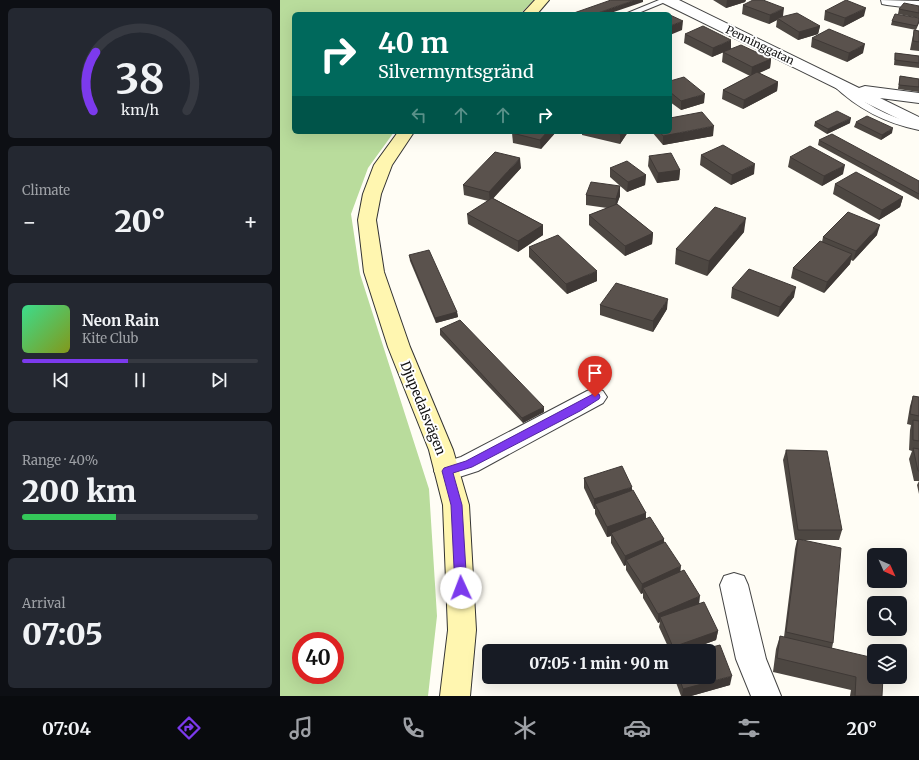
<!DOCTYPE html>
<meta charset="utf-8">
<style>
body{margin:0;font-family:Merriweather,serif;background:#242831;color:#f1f3f6;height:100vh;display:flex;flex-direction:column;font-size:15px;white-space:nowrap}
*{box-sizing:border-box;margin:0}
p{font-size:13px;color:#9ea1a6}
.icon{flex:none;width:22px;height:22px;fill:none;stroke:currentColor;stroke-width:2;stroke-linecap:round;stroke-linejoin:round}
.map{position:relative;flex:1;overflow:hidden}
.drawer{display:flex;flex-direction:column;gap:8px;padding:8px;background:#0d0f14;width:280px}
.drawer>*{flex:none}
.top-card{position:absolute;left:12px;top:12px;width:380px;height:122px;border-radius:6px;box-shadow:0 4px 16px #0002;background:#00695c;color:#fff;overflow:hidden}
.needle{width:26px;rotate:135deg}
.tools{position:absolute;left:587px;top:548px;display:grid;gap:8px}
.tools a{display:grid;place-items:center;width:40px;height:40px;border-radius:6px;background:#171b24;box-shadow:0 4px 16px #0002;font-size:20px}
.speed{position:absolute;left:12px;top:632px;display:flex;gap:8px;font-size:20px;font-weight:700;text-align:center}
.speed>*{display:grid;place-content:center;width:52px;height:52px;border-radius:50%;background:#171b24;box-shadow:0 4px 16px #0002;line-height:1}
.speed .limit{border:6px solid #d22;background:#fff;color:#111}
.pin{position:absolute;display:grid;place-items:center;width:34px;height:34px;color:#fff;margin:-41px -17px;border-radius:50% 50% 50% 0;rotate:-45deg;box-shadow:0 0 4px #0007}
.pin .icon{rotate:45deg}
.me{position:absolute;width:44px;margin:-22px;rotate:358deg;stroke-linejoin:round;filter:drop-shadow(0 0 3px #0008)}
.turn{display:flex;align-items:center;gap:14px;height:84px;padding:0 20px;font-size:18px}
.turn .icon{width:52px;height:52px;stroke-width:2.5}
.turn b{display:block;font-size:28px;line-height:34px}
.lanes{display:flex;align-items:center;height:38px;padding:0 20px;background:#0003;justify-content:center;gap:20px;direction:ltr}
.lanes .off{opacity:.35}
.big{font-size:30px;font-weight:800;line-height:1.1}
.drawer .widget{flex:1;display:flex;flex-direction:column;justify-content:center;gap:6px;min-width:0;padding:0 14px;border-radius:6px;background:#242831}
.drawer .dial{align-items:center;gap:0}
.dial svg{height:104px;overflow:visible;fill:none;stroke:#363941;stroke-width:7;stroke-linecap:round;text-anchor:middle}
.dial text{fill:#f1f3f6;stroke:none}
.song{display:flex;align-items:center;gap:12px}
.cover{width:48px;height:48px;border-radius:6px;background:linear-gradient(135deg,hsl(150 70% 55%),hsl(70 70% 35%))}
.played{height:4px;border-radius:2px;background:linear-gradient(90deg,#7c3aed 45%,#363941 45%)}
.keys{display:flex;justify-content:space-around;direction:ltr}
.heat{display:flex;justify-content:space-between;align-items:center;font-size:22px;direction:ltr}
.charge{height:6px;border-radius:3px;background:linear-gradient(90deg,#34c759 40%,#363941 0)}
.trip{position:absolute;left:202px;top:644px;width:234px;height:40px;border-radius:6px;background:#171b24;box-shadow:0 4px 16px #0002;font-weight:800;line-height:40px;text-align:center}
.tabs{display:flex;height:64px;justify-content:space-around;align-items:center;background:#090b0e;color:#9ea1a6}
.tabs .icon{width:28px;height:28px}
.tabs .active{color:#7c3aed}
.tabs b{font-size:18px;color:#f1f3f6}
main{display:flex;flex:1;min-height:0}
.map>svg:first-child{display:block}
.forest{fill:#b9dc9c;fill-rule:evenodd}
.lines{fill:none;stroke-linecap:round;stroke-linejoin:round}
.lane-casing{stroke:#444;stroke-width:2}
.street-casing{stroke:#444;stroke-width:2}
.secondary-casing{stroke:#333;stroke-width:2}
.lane{fill:#fff;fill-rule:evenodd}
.street{fill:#fff;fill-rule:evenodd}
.secondary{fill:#fff6b0;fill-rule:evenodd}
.wall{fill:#4d4742}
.shaded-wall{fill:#3f3936}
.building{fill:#5a524d;stroke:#3f3936}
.route{fill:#7c3aed;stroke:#51269a}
.labels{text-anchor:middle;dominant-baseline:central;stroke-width:4;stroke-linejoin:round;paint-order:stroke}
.far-street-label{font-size:11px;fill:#111;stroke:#fff}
.street-label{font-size:13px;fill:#111;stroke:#fff}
</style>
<main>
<section class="drawer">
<div class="widget dial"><svg viewBox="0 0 100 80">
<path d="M14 69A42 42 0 1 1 86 69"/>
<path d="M14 69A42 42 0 0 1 16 24" stroke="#7c3aed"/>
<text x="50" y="56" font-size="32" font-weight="700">38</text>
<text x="50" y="72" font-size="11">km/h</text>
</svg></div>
<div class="widget"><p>Climate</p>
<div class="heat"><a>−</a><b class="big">20°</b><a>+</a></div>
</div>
<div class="widget">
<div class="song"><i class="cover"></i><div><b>Neon Rain</b><p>Kite Club</p></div></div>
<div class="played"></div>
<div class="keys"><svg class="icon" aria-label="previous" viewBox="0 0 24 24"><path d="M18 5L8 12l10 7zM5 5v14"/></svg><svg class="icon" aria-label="pause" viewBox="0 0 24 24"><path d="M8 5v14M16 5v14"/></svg><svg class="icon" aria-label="next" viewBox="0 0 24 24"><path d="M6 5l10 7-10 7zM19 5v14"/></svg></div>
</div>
<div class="widget"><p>Range · 40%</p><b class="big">200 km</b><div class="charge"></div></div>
<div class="widget"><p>Arrival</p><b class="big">07:05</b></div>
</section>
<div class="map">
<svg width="639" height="696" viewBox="0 0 639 696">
<rect width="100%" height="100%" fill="#fffdf5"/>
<path class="forest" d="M0 0H254L240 14H14V132H114L88 168 71 214 80 274 149 489 157 616 148 696H0ZM21 641H55V675H21Z"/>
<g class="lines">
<defs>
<g id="lane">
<path d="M379 0H390L356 14H345Z"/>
<path d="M556 80 559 81C582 103 608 118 639 124V130C605 123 578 109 553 85L551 83Z"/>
</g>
<g id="street">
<path d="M381 0H399L579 88 585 86 639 93V103L600 98 639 117V128L633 126 383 3Z"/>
<path d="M601 0 639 1V9L607 5 602 4Z"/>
<path d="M315 388 323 391 327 397 323 403 198 471 167 481 158 478 154 471 158 464 181 457 307 391Z"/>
<path d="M454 573 464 576 468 585 486 659 501 696H471L456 659 440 585 444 576Z"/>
</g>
<g id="secondary">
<path d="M255 0H269L257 14H242Z"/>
<path d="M118 132H134L112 165 101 194 96 220 104 272 130 347 173 450 189 505 196 630 190 696H160L168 630 163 505 149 450 108 347 84 272 78 220 83 194 94 165Z"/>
</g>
</defs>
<use href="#lane" class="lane-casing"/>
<use href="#street" class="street-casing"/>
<use href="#secondary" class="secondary-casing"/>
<use href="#lane" class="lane"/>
<use href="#street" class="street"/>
<use href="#secondary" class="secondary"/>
</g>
<g class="wall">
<path d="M433 0H466L465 2 446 8Z"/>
<path d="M463 5 503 16 501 17 540 26 538 34 518 40 496 27 497 20 489 24 462 14Z"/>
<path d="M639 6V18L618 14 619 9Z"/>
<path d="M545 11 584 16 563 27 544 20Z"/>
<path d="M639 18V23L636 30 611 25 612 21Z"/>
<path d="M634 30 639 31V51L630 50Z"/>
<path d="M405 34 451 49 432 57 404 43Z"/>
<path d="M532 38 583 53 567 62 531 47Z"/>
<path d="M443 52 491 59 490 68 479 73 498 82 497 91 463 109 442 99 443 90 470 76 442 62Z"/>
<path d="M615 53 639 56V68L614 65Z"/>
<path d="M620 76 639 79V92L618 89Z"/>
<path d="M390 81 424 103 401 110 390 102Z"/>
<path d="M535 122 570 123 547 134 534 126Z"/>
<path d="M576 122 612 133 601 140 574 127Z"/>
<path d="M276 132 261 149 233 143 232 133Z"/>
<path d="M302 132H348L340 144 302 135Z"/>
<path d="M372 132H390L433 136 383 145Z"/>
<path d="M539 140 639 181V200L538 145Z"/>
<path d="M421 155 474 174 451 185 420 165Z"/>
<path d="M369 156 400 170 399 180 377 183 368 166Z"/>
<path d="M510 157 563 174 542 186 508 167Z"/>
<path d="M241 168 213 198 263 225V235L238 252 188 224 187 214 208 201 184 195 183 185Z"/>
<path d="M330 168 366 175 365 185 347 192 330 177Z"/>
<path d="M555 184 623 197 620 207 599 220 553 194Z"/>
<path d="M340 186V196L337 204 373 233 372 244 345 256 309 225V215L327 208 306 205V195Z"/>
<path d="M464 232 427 276 395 264 396 249Z"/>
<path d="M597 235 573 261 571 260 570 264 544 293 511 278 513 268 542 242 543 237Z"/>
<path d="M249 247 317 281 287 294 249 257Z"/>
<path d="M129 255 177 312 178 317 156 323 130 261Z"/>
<path d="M452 288 514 297 498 317 451 298Z"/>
<path d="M320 305 387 309 373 332 320 315Z"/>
<path d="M160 329 264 412 243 423 160 335Z"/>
<path d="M633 396 639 397V494L637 485 639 481H634L629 459 632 451 629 450 630 430 631 425 627 424 630 406Z"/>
<path d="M506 450 562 530 559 540H519L553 643 552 648 602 696H570L571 690 493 672 496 649 500 636 504 637 515 549 517 540H515L503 460Z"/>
<path d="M304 478 352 491 366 513V519L384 539V543L419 604 438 631 436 640 406 651H390L379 627 380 622 378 623 363 598V593L361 594 346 570V565L344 566 331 543V536L327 537 315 514V509H314L304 488Z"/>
<path d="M394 677H429L450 685 411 696H401Z"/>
</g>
<g class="shaded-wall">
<path d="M355 0H363V2L328 14H315Z"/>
<path d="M447 0H466L465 2 446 8Z"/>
<path d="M504 8 503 16 498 19 497 18V20L489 24 490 15Z"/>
<path d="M586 8 584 16 563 27 565 18Z"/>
<path d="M403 21 402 30 390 35V26Z"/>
<path d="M540 26 538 34 518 40 519 32Z"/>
<path d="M451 40V49L432 57 433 48Z"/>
<path d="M585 44 583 53 567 62 569 53Z"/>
<path d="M491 59 490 68 471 77 472 67Z"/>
<path d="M498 82 497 91 463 109 464 100Z"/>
<path d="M425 94 424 103 401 110V101Z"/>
<path d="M571 118 570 123 547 134 548 129Z"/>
<path d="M434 126 433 136 383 145V136Z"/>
<path d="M613 128 612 133 601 140 602 135Z"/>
<path d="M267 132H276L261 149 260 140Z"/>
<path d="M341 132H348L340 144V134Z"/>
<path d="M240 158 241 168 210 202 209 192Z"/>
<path d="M475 164 474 174 451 185 452 175Z"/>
<path d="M565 165 563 174 542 186 544 176Z"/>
<path d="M400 170 399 180 377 183 378 173Z"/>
<path d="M366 175 365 185 347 192 348 182Z"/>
<path d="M340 186V196L335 209 336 199Z"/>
<path d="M623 197 620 207 599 220 602 210Z"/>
<path d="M466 218 464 232 427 276 429 261Z"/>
<path d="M263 225V235L238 252V241Z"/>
<path d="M600 225 597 235 573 261 576 251Z"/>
<path d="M373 233 372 244 345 256V246Z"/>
<path d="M572 254 570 264 544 293 547 282Z"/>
<path d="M317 271V281L287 294 286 284Z"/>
<path d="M516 287 514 297 498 317 500 307Z"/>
<path d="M388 299 387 309 373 332V321Z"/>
<path d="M177 312 178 317 156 323 155 318Z"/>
<path d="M264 407V412L243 423 242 418Z"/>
<path d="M352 487V497L315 504V509H314V499Z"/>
<path d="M366 513 365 523 331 533V536L327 537V527Z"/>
<path d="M384 539 383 550 346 560V565L344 566 345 556Z"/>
<path d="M401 566 400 576 363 588V593L361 594 362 584Z"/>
<path d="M420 596 419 605 380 617V622L378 623V614Z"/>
<path d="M438 631 436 640 406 651H393V647Z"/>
<path d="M452 676 450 685 411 696H402L403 689Z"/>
</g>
<g class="building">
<path d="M331 0H355L315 14H291Z"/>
<path d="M473 0H483L504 8 490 15 463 5Z"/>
<path d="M566 0 586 8 565 18 545 11Z"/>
<path d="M624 3 639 6V13L619 9Z"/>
<path d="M517 13 540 26 519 32 497 18Z"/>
<path d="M615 14 639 18V21L637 26 612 21Z"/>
<path d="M390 15 403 21 390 26Z"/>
<path d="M423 26 451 40 433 48 405 34Z"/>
<path d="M549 29 585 44 569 53 532 38Z"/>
<path d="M634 30 639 31V42L633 41Z"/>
<path d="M461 45 491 59 472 67 443 52Z"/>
<path d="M615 53 639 56V63L615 60Z"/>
<path d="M477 72 498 82 464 100 443 90Z"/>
<path d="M620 76 639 79V87L619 85Z"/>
<path d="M404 77 425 94 401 101 390 92V81Z"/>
<path d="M557 111 571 118 548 129 535 122Z"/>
<path d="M422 112 434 126 383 136 380 132H390V118Z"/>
<path d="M587 116 613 128 602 135 576 122Z"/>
<path d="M233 132H267L260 140 232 133Z"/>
<path d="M332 132H341L340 134Z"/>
<path d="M552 134 639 181V194L539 140Z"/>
<path d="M443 145 475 164 452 175 421 155Z"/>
<path d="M530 146 565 165 544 176 510 157Z"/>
<path d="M215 152 240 158 209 192 183 185Z"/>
<path d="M391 153 400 170 378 173 369 156Z"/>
<path d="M347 161 366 175 348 182 330 168Z"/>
<path d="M576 172 623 197 602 210 555 184Z"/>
<path d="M311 182 340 186 336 199 306 195Z"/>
<path d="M212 198 263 225 238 241 187 214Z"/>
<path d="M337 204 373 233 345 246 309 215Z"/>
<path d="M435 207 466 218 429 261 396 249Z"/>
<path d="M568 212 600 225 576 251 543 237Z"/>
<path d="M278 235 317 271 286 284 249 247Z"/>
<path d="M540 241 572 254 547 282 513 268Z"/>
<path d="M149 250 177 312 155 318 129 255Z"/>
<path d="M469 269 516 287 500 307 452 288Z"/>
<path d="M336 283 388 299 373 321 320 305Z"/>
<path d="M180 320 264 407 242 418 160 329Z"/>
<path d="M633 396 639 397V416L630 414Z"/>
<path d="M633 420 639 421V441L633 440Z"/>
<path d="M633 448 639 449V471H638Z"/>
<path d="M506 450 547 451 562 530H518Z"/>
<path d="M342 466 352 487 314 499 304 478Z"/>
<path d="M353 490 366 513 327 527 315 504Z"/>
<path d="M370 517 384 539 345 556 331 533Z"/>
<path d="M518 539 561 548 553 643 506 632Z"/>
<path d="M385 542 401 566 362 584 346 560Z"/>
<path d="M404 570 420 596 378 614 363 588Z"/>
<path d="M424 602 438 631 393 647 380 617Z"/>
<path d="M500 636 594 658V677H603L602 696H575L576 677 497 658Z"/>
<path d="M440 645 452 676 403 689 399 677H429V651H417Z"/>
</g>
<path class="route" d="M315 393 319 394 320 397 319 399 300 411 192 467 173 473 182 505 187 588 185 591 181 593 177 591 175 588 171 505 162 471 164 468 186 461Z"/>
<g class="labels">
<g class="far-street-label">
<text transform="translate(480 45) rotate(26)">Penninggatan</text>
</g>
<g class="street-label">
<text transform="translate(143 408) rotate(68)">Djupedalsvägen</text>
</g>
</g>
</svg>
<div class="tools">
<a><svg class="needle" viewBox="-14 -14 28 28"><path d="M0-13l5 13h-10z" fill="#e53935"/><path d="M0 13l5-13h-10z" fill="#9ea1a6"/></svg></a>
<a><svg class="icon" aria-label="search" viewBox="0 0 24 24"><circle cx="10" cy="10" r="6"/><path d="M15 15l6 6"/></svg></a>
<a><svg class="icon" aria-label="layers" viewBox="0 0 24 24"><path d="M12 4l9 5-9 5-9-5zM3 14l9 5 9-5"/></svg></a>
</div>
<div class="speed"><div class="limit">40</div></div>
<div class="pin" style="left:315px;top:397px;background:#d93025"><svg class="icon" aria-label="arrive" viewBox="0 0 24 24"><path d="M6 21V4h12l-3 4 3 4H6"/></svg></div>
<svg class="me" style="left:181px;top:588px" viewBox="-20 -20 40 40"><circle r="19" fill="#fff"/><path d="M0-13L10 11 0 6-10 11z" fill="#7c3aed"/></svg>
<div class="trip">07:05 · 1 min · 90 m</div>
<div class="top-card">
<div class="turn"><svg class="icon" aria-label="right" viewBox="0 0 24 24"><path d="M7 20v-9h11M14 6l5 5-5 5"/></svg><div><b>40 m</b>Silvermyntsgränd</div></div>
<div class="lanes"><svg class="icon off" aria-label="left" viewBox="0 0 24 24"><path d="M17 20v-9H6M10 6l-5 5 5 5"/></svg><svg class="icon off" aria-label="ahead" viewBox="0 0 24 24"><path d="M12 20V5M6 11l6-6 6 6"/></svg><svg class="icon off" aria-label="ahead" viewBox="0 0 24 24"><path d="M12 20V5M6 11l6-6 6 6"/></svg><svg class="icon" aria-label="right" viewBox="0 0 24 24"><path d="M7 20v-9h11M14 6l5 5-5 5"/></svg></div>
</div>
</div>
</main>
<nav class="tabs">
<b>07:04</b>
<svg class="icon active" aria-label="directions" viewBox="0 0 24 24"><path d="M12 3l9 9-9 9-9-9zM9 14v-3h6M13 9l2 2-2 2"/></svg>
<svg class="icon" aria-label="music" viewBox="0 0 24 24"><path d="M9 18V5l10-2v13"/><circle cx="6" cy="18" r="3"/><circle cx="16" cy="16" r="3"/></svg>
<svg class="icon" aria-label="phone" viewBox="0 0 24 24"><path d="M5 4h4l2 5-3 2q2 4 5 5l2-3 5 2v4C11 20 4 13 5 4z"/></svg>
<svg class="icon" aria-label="climate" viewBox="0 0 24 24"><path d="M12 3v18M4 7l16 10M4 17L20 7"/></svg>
<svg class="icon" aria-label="car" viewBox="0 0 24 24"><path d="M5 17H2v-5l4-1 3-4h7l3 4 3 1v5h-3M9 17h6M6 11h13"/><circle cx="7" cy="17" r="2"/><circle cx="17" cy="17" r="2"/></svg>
<svg class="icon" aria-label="filters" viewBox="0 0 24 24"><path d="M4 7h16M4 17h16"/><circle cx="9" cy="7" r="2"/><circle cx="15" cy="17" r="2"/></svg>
<b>20°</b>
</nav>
